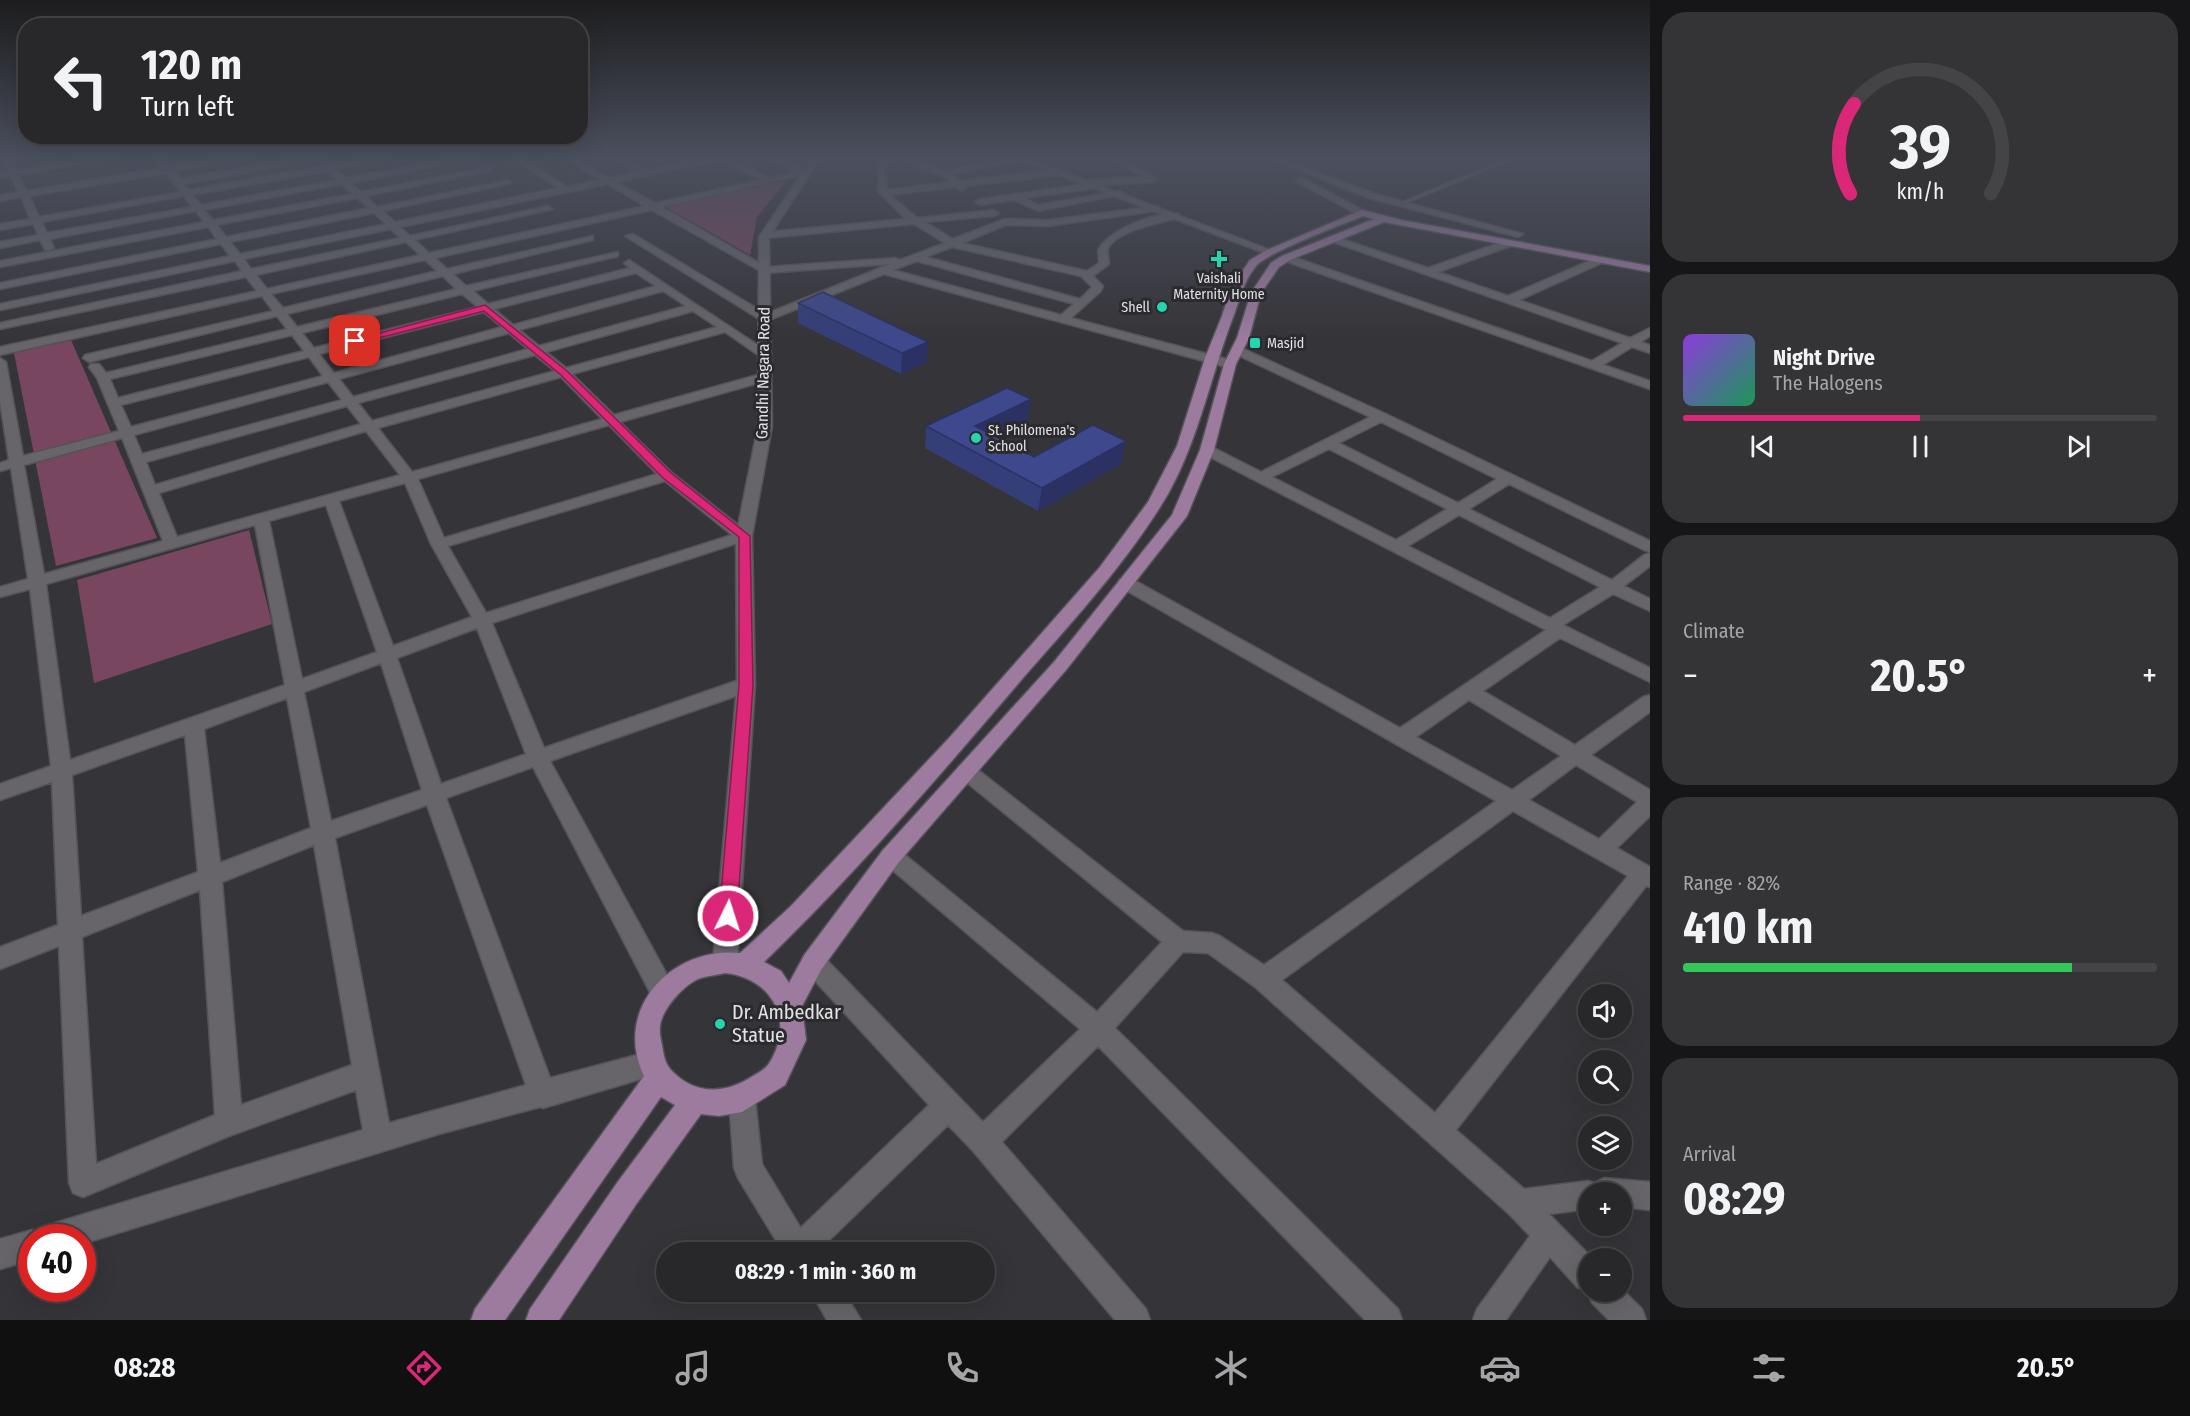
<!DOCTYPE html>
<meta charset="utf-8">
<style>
body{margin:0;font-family:"Fira Sans Condensed",sans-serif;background:#343336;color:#f1f3f6;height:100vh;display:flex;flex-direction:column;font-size:22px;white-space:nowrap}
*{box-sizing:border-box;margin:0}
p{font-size:20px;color:#a5a5a8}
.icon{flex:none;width:33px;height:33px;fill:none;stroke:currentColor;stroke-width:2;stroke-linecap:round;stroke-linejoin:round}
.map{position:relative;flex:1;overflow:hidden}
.sheet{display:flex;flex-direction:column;gap:12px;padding:12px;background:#161517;width:540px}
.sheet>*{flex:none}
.top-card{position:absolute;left:18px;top:18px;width:570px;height:126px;border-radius:24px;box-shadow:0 6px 24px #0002,0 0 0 2px #444447;background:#28272a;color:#f1f3f6;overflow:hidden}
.buttons{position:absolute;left:1578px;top:984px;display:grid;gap:12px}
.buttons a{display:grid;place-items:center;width:54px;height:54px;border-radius:50%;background:#28272a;box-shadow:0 6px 24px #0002,0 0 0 2px #444447;font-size:30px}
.speed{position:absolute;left:18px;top:1224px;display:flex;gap:12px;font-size:30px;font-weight:700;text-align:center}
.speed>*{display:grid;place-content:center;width:78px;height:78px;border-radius:50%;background:#28272a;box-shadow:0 6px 24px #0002,0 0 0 2px #444447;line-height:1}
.speed .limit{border:9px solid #d22;background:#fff;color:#111}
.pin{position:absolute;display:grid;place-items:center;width:51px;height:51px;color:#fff;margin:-26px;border-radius:12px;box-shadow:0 3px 9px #0006}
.me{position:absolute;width:66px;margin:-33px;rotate:4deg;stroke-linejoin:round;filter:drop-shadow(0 0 4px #0008)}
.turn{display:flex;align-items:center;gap:21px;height:126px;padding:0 24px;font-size:27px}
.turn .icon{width:78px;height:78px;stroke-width:2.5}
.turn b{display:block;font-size:42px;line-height:51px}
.big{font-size:45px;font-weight:700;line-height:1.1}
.sheet .widget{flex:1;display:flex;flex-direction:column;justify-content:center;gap:9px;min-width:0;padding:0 21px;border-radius:24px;background:#343336}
.sheet .dial{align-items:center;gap:0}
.dial svg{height:156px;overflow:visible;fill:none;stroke:#444447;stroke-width:7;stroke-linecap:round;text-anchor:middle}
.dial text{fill:#f1f3f6;stroke:none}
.song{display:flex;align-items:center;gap:18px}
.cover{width:72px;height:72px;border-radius:9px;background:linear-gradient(135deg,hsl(270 70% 55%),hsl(150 70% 35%))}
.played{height:6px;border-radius:3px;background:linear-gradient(90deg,#db2777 50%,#444447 50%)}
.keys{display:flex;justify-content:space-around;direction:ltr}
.heat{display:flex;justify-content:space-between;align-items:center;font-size:33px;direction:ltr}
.charge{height:9px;border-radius:4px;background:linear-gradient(90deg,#34c759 82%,#444447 0)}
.trip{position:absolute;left:656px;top:1242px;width:339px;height:60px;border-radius:30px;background:#28272a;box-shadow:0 6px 24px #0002,0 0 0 2px #444447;font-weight:700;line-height:60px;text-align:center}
.tabs{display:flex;height:96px;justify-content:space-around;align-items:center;background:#101011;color:#a5a5a8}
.tabs .icon{width:42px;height:42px}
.tabs .current{color:#db2777}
.tabs b{font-size:27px;color:#f1f3f6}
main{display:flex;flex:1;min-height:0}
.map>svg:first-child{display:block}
.green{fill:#78465f}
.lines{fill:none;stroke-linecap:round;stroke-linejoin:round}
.lane-casing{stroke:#545357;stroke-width:2}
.street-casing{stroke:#545357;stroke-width:3}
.secondary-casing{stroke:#545357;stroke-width:3}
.primary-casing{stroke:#545357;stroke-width:3}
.lane{fill:#67656a;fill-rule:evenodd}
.street{fill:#67656a;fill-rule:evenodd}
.secondary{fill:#67656a;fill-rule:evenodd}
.primary{fill:#9c7b9f;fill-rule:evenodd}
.wall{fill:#343e79}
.shaded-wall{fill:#2b3263}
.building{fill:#3d488d;stroke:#2b3263;stroke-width:1.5}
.route{fill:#db2777;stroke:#8e194d;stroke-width:1.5}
.poi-dot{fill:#26d5ae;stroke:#2b2a2e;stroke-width:2}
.labels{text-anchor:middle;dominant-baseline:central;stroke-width:6;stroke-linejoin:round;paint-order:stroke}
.far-poi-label{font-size:14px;fill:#e2e2e5;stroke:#2b2a2e;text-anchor:start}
.street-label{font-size:16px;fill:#e2e2e5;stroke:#2b2a2e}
.near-poi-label{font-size:20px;fill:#e2e2e5;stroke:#2b2a2e;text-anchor:start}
</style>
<main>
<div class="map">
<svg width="1650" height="1320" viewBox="0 0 1650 1320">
<rect width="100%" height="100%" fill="#353438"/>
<g class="green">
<path d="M787 180 757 217 750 255 666 207Z"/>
<path d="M71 340 157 538 56 566 14 353Z"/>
<path d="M249 530 272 624 94 683 77 580Z"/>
</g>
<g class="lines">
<defs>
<path id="lane" d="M1510 157H1519L1402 205 1397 204Z"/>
<g id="street">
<path d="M2 157H10L16 170 97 157H117L19 175 26 191 162 168 154 157H162L170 167 230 157H249L174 171 180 179 302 157H322L331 165 374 157H392L335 169 346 178 462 157 474 158 351 183 361 192 489 167 493 170 366 196 377 207 508 180 512 183 383 211 395 222 558 188 511 157H521L567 187 600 180 563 157H573L609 178 638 172 612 157H622L647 170 710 157H727L770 178 797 172 767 157H778L809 173 662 207 766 267 895 258 900 260 945 243 914 224 766 238 761 235 766 232 906 219 879 193 878 170 882 157H890L886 170 887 190 950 182 941 175 911 164V160L914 159 945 170 1023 157 1025 159 1021 161 951 174 959 181 1059 169 1063 172 1059 175 965 186 966 188 962 191 955 187 890 195 917 218 994 210 999 213 994 216 925 222 953 239 1005 219 1048 220 1158 206V210L1155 211 1048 226 1006 225 962 243 1087 271 1099 263 1098 250C1110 229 1156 211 1179 214V218C1162 222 1115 231 1108 249 1107 254 1109 259 1109 264L1093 276 1103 286 1101 291 1071 318 1234 361 1236 364 1234 367H1226L884 274 769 320H761L625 236 633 234 766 314 890 264 764 273 652 210 435 258 447 269 593 236V240L453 274 466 286 618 252V256L473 291 488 304 630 268 624 263 629 260 771 354 765 358 761 357 725 332 572 374 614 415 761 374H769L771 377 769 380 620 422 672 473 752 536 750 539 492 623 544 748 739 680 746 679 753 680 755 685 753 690 550 761 672 984 675 992 672 1000 663 1003 654 1000 533 767 446 798 550 1078 652 1051 661 1055 665 1064 661 1073 543 1108 540 1107 439 1134 82 1244V1238H32V1260L0 1269V1239L32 1230 42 1234 45 1228 55 1223 363 1130 356 1090 229 1136 83 1197 73 1193 69 1183 59 946 0 969V947L58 925 52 782 0 800V784L51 766 30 589 0 597V587L28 579 11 468 0 471V463L9 460 0 401V358L6 362 23 456 119 431 97 378 89 367 91 364H99L106 373 287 329 277 316 89 362 83 358 85 355 273 311 262 296 0 355V347L257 291 246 277 0 329V323L242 271 235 261 0 310V304L230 256 221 244 0 289V283L217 239 208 227 0 267V261L204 222 196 211 50 239 54 248 49 251 45 250 40 240 0 248V242L38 235 33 224 0 230V224L30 219 21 197 0 201V195L18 192 11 176 0 178V172L8 171ZM315 160 322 166 189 190 183 184ZM720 160 761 180 655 203 616 182ZM327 171 337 180 201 205 192 195ZM166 173 181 192 39 217 29 196ZM342 184 352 194 213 220 204 210ZM607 184 645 206 429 253 415 240 553 209 548 206 410 236 400 227ZM184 196 192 207 47 233 42 222ZM357 198 369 208 226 237 217 225ZM374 213 386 224 240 254 230 242ZM391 229 400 238 251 269 244 259ZM406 242 420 255 267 289 256 275ZM952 247 1081 276 1092 287 1080 299 926 257ZM425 260 437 271 283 308 271 294ZM917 261 1074 304 1061 315 893 270ZM636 273 656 286 513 325 494 309ZM443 276 456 289 297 327 287 314ZM663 291 686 306 539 346 519 330ZM462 294 478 307 314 348 302 333ZM693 311 717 327 566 368 546 352ZM484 312 502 327 334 373 319 354ZM509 333 528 349 353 397 339 379ZM292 335 304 351 118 398 110 379ZM535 355 555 371 372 421 358 403ZM309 357 323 376 131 427 121 405ZM561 377 602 419 412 472 378 428ZM328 382 342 400 142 454 134 435ZM347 406 361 424 155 485 146 462ZM609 425 657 474 444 538 418 479ZM366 431 400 475 177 537 159 493ZM122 438 163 541 44 574 24 465ZM665 481 732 535 486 613 448 546ZM405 483 431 544 472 617 393 646 339 501ZM326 505 377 652 302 679 269 521ZM255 525 285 685 70 760 46 584ZM477 628 526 754 441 784 397 658ZM381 663 422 790 331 821 304 692ZM287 698 311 828 220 863 204 729ZM185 735 198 872 81 916 72 775ZM427 805 526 1085 389 1123 335 838ZM314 845 352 1065 241 1105 222 882ZM200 890 215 1115 96 1164 82 937Z"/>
<path d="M1109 157H1119L1157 179 1153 182 1100 185 1096 188 1024 198 1038 205 1120 191 1124 194 1038 211 1014 200 980 205 975 202 980 199 1086 184 1090 180 1143 177Z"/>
<path d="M1330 237H1336L1428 268 1505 241H1513V245L1438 272 1508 296 1596 258H1604V262L1519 300 1630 338 1650 328V336L1641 342 1650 345V353L1632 347 1598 368H1590V362L1622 343 1330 241Z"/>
<path d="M1237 346 1386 414 1650 541V552L1644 550 1509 484 1469 509 1612 580 1644 555 1650 553V566L1624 586 1650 599V611L1613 594 1563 625 1650 668V682L1560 638 1483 691 1575 745 1643 697 1650 695V712L1591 755 1650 790V816L1617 848 1650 867V887L1646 886 1456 1130 1524 1189 1588 1181 1594 1183 1604 1178 1650 1182V1210L1622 1207V1192H1588V1209L1549 1214 1592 1258H1588V1292H1622V1289L1642 1309 1646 1320H1609L1592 1303 1588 1292V1291L1577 1287 1550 1257 1506 1320H1473L1477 1309 1530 1236 1509 1214 1255 987 1208 953 1183 952 1115 1028 1398 1309 1402 1320H1365L1098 1046 1002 1142 1146 1309 1150 1320H1115L973 1151 948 1125 817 1252H784L788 1240 929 1105 805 970 801 962 805 954 813 951 821 954 983 1122 1080 1029 883 862 880 856 883 850 891 847 899 850 1097 1012 1162 942 959 776 956 771 959 766 966 763 973 766 1183 931 1212 933 1220 936 1264 965 1496 801 1120 587 1118 583 1120 579H1132L1400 728 1546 630 1202 453 1200 450 1202 447H1212L1261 472 1370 417 1233 353 1231 350ZM1381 422 1497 479 1458 503 1339 443ZM1329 449 1447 509 1396 540 1272 477ZM1459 515 1600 587 1550 618 1408 546ZM1469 700 1561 756 1512 790 1416 737ZM1576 765 1637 802 1599 839 1529 800ZM1513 811 1628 876 1435 1113 1282 980Z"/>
</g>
<g id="secondary">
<path d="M813 157H821L769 237 772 426 752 536 755 685 737 962 733 970 725 973 717 970 713 962 737 685 736 536 758 426 759 237Z"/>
<path d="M1012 157H1024L1276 252 1267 254Z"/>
<path d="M1265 157H1277L1375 194 1523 234 1518 237 1369 198Z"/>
<path d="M1300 177 1365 211 1367 213 1359 215 1297 182 1296 180Z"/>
<path d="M1282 256H1290L1650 381V389L1282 260Z"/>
<path d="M742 1086 751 1090 755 1099 762 1164 809 1242 814 1252H783L738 1178 734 1168 729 1099 733 1090Z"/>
<path d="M811 1292H844L861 1320H827Z"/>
</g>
<path id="primary" d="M1362 210 1401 220 1650 266V272L1384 222 1290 260 1279 267 1261 293 1249 338 1236 364 1214 450 1187 516 1066 670 899 862 821 970 802 1006 806 1040 785 1085 742 1112 719 1116 701 1114 637 1203 559 1320H526L530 1309 617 1183 675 1105 661 1097 505 1320H471L475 1309 644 1076C612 1009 672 946 740 953L791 906 950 737 1100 567 1148 502 1177 446 1205 358 1222 316 1231 288 1250 260 1267 250ZM1363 216 1374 219 1282 256 1271 263 1251 293 1237 338 1224 364 1200 450 1172 515 1054 662 883 850 805 954 789 983 781 971 764 962C854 875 936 780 1017 685 1067 627 1121 570 1162 504 1197 448 1209 381 1232 320 1240 300 1242 283 1256 266 1268 252 1341 225 1363 216ZM725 973C774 978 796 1024 768 1065 764 1070 758 1073 753 1076 727 1093 698 1096 674 1073 665 1065 664 1057 662 1045 661 1040 659 1033 660 1027 661 1010 683 986 698 979 706 976 717 975 725 973Z"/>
</defs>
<use href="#lane" class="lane-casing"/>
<use href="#street" class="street-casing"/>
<use href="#secondary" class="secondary-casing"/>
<use href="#primary" class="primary-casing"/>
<use href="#lane" class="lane"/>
<use href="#street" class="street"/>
<use href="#secondary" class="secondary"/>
<use href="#primary" class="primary"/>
</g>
<g class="wall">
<path d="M798 303 927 362 901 374 798 323Z"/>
<path d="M1031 399 1027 421 996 437 1034 457 1121 464 1038 511 925 448 926 426Z"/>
</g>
<g class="shaded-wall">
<path d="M928 342 927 362 901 374 902 353Z"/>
<path d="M1031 399 1027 421 973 449 975 426Z"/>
<path d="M1126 441 1121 464 1038 511 1042 488Z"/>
</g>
<g class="building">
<path d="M823 292 928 342 902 353 798 303Z"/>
<path d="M1007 388 1031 399 975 426 1034 457 1093 425 1126 441 1042 488 926 426Z"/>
</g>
<linearGradient id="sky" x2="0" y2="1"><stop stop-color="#1d1d1f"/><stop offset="0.46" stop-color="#4b505e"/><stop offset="1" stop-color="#4b505e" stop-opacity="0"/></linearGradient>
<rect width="1650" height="342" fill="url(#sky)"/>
<path class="route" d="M485 305 567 371 671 473 750 536 753 685 737 916 734 921 728 923 722 921 719 916 739 685V537L663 478 561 375 484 311 355 344 350 341Z"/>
<g class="poi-dot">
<path d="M1216 250h6v6h6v6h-6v6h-6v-6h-6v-6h6z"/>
<circle cx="1162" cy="307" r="6"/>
<rect x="1249" y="337" width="12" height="12" rx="3"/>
<circle cx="976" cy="438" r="6"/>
<circle cx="720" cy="1024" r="6"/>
</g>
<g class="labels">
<g class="far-poi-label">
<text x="1219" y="278" text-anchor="middle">Vaishali<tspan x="1219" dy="16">Maternity Home</tspan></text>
<text x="1150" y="307" text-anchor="end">Shell</text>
<text x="1267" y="343">Masjid</text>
<text x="988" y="430">St. Philomena's<tspan x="988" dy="16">School</tspan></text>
</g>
<g class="street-label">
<text transform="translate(763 373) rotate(-89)">Gandhi Nagara Road</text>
</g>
<g class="near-poi-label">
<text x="732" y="1012">Dr. Ambedkar<tspan x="732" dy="23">Statue</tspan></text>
</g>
</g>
</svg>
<div class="buttons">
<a><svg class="icon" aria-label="sound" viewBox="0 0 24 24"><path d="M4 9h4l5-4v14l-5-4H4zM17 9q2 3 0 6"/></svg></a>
<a><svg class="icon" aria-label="search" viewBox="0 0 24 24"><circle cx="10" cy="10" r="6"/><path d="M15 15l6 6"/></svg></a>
<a><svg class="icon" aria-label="layers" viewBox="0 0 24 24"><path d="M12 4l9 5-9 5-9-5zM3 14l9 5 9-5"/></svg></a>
<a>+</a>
<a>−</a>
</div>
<div class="speed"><div class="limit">40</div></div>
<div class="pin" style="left:355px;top:341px;background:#d93025"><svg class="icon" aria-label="arrive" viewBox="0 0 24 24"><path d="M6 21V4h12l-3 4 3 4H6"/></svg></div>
<svg class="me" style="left:728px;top:916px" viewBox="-20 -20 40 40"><circle r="17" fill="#db2777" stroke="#fff" stroke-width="3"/><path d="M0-11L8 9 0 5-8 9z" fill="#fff"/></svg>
<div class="trip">08:29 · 1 min · 360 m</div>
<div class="top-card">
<div class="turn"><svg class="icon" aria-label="left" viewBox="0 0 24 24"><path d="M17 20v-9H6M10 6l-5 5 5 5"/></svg><div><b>120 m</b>Turn left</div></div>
</div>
</div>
<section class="sheet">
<div class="widget dial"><svg viewBox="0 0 100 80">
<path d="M14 69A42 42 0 1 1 86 69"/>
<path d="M14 69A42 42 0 0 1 16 23" stroke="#db2777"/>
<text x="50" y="56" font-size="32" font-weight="700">39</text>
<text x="50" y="72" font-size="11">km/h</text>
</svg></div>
<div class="widget">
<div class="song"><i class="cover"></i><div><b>Night Drive</b><p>The Halogens</p></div></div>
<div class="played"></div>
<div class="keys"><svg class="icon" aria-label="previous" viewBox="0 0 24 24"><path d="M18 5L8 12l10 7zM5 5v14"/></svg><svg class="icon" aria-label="pause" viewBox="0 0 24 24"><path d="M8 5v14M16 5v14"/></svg><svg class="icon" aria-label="next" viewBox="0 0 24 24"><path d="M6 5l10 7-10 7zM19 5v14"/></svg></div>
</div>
<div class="widget"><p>Climate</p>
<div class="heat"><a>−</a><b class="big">20.5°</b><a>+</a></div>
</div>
<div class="widget"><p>Range · 82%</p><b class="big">410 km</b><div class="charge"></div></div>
<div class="widget"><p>Arrival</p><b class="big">08:29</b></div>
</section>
</main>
<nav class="tabs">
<b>08:28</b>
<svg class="icon current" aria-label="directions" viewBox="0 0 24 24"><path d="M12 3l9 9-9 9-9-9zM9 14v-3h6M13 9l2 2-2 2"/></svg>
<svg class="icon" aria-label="music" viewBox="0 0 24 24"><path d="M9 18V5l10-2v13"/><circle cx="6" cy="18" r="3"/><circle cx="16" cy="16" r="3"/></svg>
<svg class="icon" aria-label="phone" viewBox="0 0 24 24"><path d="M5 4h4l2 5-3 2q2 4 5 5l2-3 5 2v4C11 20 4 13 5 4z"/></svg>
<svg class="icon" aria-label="climate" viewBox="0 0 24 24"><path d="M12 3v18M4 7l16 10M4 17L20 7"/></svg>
<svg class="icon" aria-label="car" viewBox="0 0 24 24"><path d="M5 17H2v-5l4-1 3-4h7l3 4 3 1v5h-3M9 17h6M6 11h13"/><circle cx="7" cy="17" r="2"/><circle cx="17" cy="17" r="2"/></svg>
<svg class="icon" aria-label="filters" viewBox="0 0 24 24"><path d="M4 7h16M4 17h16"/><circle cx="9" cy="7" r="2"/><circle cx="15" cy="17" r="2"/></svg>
<b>20.5°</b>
</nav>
